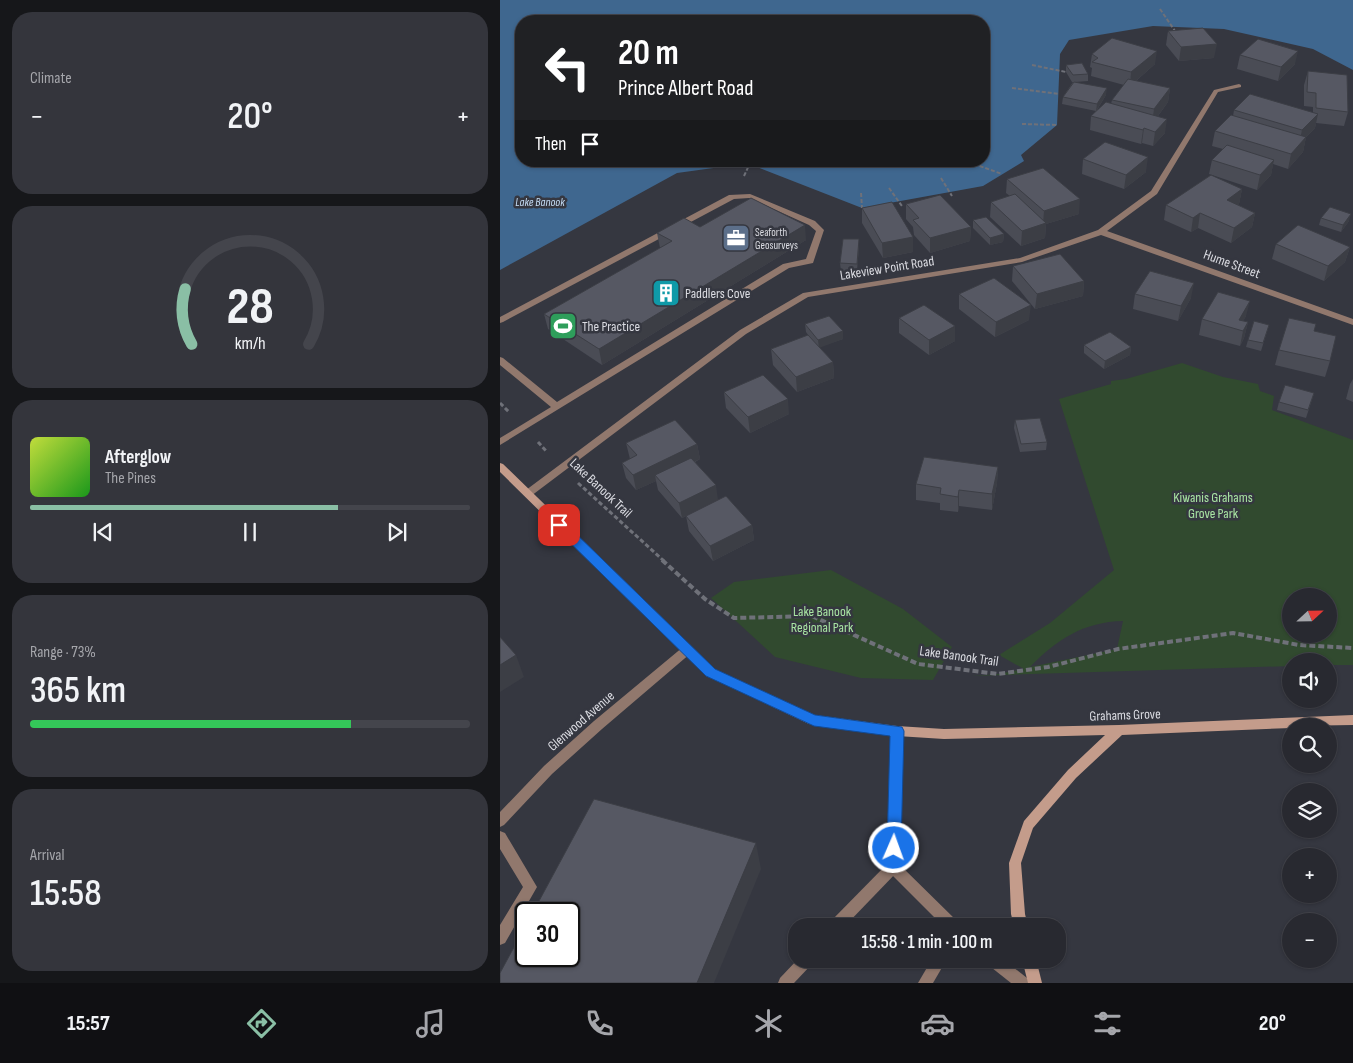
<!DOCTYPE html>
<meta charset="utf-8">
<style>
body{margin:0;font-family:"Sofia Sans Condensed",sans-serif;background:#34353c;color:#f1f3f6;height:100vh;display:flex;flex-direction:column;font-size:19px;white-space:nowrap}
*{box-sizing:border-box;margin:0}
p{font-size:16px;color:#a5a6ab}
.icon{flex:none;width:28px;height:28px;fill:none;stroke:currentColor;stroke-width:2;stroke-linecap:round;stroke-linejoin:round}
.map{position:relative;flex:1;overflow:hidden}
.side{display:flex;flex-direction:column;gap:12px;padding:12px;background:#16171a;width:500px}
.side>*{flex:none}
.banner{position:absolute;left:15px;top:15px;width:475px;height:152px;border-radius:20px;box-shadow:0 1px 4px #0004,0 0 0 1px #44454c;background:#202124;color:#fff;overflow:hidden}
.needle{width:32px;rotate:68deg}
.fabs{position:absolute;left:782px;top:588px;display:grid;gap:10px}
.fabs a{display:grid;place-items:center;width:55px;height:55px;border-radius:50%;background:#282930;box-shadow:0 1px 4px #0004,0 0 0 1px #44454c;font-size:25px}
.speed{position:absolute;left:15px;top:902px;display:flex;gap:10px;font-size:25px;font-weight:700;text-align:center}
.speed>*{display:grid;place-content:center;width:65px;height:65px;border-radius:50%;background:#282930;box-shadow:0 1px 4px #0004,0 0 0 1px #44454c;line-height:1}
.speed .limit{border:2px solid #111;border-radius:8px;background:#fff;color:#111}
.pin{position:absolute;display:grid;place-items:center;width:42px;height:42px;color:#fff;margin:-21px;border-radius:10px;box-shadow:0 2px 8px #0006}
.me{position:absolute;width:55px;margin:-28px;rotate:2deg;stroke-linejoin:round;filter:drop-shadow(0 0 4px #0008)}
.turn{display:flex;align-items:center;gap:18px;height:105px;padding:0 20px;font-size:22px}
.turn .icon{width:65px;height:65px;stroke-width:2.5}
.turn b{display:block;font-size:35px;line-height:42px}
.then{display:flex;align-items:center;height:48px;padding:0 20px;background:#0003;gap:10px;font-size:19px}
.big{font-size:38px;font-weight:600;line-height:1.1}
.side .card{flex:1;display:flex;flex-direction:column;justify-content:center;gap:8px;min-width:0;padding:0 18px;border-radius:20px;background:#34353c}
.side .dial{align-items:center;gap:0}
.dial svg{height:130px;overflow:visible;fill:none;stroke:#44454c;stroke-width:7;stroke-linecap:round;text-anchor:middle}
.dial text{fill:#f1f3f6;stroke:none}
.song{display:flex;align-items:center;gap:15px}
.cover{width:60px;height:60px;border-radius:8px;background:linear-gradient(135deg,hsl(70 70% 55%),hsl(120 70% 35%))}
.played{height:5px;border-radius:2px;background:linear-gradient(90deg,#8abfa5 70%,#44454c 70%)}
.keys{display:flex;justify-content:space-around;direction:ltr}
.heat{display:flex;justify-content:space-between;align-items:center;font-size:28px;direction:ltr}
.charge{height:8px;border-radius:4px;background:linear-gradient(90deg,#34c759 73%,#44454c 0)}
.trip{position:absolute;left:288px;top:918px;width:278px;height:50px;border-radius:20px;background:#282930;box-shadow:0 1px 4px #0004,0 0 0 1px #44454c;font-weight:600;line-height:50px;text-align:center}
.tabs{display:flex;height:80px;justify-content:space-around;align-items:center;background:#101013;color:#a5a6ab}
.tabs .icon{width:35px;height:35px}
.tabs .on{color:#8abfa5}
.tabs b{font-size:22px;color:#f1f3f6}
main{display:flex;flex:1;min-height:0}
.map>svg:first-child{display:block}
.green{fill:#314a2f;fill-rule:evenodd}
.water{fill:#3f678f;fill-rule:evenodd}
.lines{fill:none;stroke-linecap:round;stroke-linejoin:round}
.path-far2{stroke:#6f7179;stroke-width:2;stroke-dasharray:4 2;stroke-linecap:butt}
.path-far1{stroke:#6f7179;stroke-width:3;stroke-dasharray:4.5 2.5;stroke-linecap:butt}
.path{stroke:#6f7179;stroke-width:4;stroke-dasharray:6 3;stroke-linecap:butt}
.service{fill:#91786d;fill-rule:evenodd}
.minor{fill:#91786d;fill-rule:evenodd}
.secondary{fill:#c49c8b;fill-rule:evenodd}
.wall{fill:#4a4c55}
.shaded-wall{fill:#3c3e45}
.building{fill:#565863;stroke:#3c3e45}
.route{fill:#1a73e8;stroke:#114b97}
.labels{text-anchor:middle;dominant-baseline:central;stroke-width:5;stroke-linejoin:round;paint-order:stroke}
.far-poi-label{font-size:11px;fill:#dbdce2;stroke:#353740;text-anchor:start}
.far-water-label{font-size:12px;font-style:italic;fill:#c7dff8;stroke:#353740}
.street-label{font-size:14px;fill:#dbdce2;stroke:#353740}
.poi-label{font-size:14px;fill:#dbdce2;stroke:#353740;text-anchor:start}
.park-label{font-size:14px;fill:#a9e5a3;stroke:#353740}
</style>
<main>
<section class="side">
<div class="card"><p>Climate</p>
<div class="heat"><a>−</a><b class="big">20°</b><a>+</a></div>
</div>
<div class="card dial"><svg viewBox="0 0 100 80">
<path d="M14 69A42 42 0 1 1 86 69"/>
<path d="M14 69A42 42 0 0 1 10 35" stroke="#8abfa5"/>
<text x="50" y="56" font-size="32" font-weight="700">28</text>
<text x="50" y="72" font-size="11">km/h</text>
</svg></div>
<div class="card">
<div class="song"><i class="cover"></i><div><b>Afterglow</b><p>The Pines</p></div></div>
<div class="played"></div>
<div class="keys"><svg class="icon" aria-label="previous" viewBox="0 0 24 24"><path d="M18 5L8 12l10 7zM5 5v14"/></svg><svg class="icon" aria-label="pause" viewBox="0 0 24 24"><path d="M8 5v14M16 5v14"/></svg><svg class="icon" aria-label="next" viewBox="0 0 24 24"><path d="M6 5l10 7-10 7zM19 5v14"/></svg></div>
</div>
<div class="card"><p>Range · 73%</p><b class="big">365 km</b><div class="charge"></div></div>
<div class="card"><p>Arrival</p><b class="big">15:58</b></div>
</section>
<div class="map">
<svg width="853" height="983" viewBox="0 0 853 983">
<rect width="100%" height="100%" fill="#353740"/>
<g class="green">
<path d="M682 363 723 377 758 384 760 391 774 396 772 410 853 440V665H829V661H791V666L471 676 498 674 524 669 499 655 550 623 614 570 559 399 611 384V381L626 379ZM791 596H829V634H791ZM623 621 617 649 530 667C557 639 584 622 623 621Z"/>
<path d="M331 570 403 609 452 647 433 680 361 678 275 657 211 598 234 582Z"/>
</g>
<path class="water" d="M0 0H853V70L813 49 724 29 653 26 569 40 560 54 557 125 521 155 524 161 483 186 362 208 257 167 228 166 177 173 0 270ZM21 21H484V161H21Z"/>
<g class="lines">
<g class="path-far2">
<path d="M660 9 675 31"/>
<path d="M532 65 566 72"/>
<path d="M512 88 559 94"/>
<path d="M522 124 557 125"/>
<path d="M474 164 502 174"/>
<path d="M244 176 251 161"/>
<path d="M441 178 452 196"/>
<path d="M389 188 402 206"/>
<path d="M361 193 362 208"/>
</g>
<g class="path-far1">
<path d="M0 403 9 412"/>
<path d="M38 442 47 452"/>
<path d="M78 483 164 561"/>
</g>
<path class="path" d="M162 560 205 599 234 618 312 616 418 664 498 674 548 667 618 649 733 633 799 645 853 648"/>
<g class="service">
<path d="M250 194 315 221 324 230 313 263 289 268 0 445V438L51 407 0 365V357L3 358 57 402 283 264 306 259 316 231 309 225 249 198 234 199 3 322 0 323V317L229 195Z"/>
<path d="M0 831 5 833 37 887 5 943 0 945V925L23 887 0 849Z"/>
<path d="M393 861 398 863 400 867 398 871 345 926H329L331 921 388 863Z"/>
<path d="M298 959H314L312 964 294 983H278L280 978Z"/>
<path d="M432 959H447L433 983H418Z"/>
</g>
<g class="minor">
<path d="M739 84 741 85V87L718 92 657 194 607 231 853 319V325L601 235 522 262 308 297 246 334 31 496 27 497 22 493 240 330 303 293 520 258 598 230 651 191 714 90Z"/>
<path d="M187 646 191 647 193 650 191 653 102 729 52 774 4 825 0 827V812L44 766 94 721 183 647Z"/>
<path d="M397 726 401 727 403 731 400 865 457 921 459 926H443L388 871 386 867 391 731 393 727Z"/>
<path d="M485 959H503L527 978 529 983H511L487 964Z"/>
</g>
<g class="secondary">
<path d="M0 463 3 464 214 669 314 715 397 726 444 729 619 725 853 715V725L791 726V728L622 735 576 778 533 828 521 863 525 914 528 926H514L511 914 509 863 524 821 568 770 605 735 444 739 397 736 309 724 206 675 0 472Z"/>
<path d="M522 959H536L542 983H528Z"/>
</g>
</g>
<g class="wall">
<path d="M668 31 714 58 679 61 666 45Z"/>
<path d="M592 54 655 64 636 81 670 88 668 102 658 116 665 133 653 146 642 143 641 144 590 130 591 116 596 111 562 104 563 97 573 82H572L566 72V65L588 74V81L575 82 606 95 597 110 611 104 612 100 624 85 591 76 592 68 590 67Z"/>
<path d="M740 55 795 64 778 81 737 69Z"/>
<path d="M808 71 848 112 844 126 816 123 815 128 806 137 803 152 788 169 773 164 771 175 757 190 709 174 712 160 723 149 712 146 715 131 733 116 734 110 813 112V107L804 106V85Z"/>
<path d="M583 159 646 172 624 189 582 174Z"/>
<path d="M507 179 579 214 546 224 545 238 521 246 490 217 491 202 510 196 506 193Z"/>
<path d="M742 189 739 204 738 205 755 213 752 227 731 243 698 228 691 232 664 220 666 205Z"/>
<path d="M406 204 471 227 470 241 430 253 414 235 413 227 406 219Z"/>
<path d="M362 208 413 237V252L383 258 362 223Z"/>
<path d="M821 218 849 221 841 232 819 225Z"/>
<path d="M473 220 504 234 503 242 490 245 473 228Z"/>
<path d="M200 227 306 240 102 365 48 329 44 314 160 248 157 233Z"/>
<path d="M776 244 850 247 845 262 824 281 772 259Z"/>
<path d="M359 247 357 271H341L340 263Z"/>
<path d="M513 266 584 281 583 296 535 309 512 281Z"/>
<path d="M459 294 529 320 495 337 459 309Z"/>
<path d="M635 294 691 298 678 321 633 309Z"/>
<path d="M746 316 743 321 748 322 744 338 740 346 699 335 702 319Z"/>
<path d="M399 318 455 341 429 355 399 333Z"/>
<path d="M305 324 343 339 319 347 333 362 334 378 297 392 273 365 271 349 311 339 306 332Z"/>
<path d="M769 325 761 351 746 347 748 340Z"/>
<path d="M814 331 830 361 825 377 775 365 779 350Z"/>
<path d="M584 345 631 347 630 355 604 369 584 353Z"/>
<path d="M853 379V402L846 399 850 384Z"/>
<path d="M224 392 289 414 250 433 226 408Z"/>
<path d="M814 393 806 418 777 410 779 402Z"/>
<path d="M515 420 547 442 546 450 520 452 514 428Z"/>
<path d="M126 443 197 444 200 459 195 462 218 500 252 525 254 540 213 561 189 531 186 516 182 518 158 490 156 481 136 490 126 478 122 463 130 459Z"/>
<path d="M498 467 497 483 492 510 459 506 458 512 440 510V503L416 500V484Z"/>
</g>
<g class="shaded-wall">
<path d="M717 44 714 58 679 61 681 47Z"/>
<path d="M657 51 655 64 630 86 631 72Z"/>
<path d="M798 51 795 64 778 81 781 67Z"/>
<path d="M607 88 606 95 596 111 597 104Z"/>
<path d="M670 88 668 102 652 124 654 109Z"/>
<path d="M818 114 815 128 799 144 802 130Z"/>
<path d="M667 119 665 133 653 146 655 132Z"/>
<path d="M644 128 642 143 641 144 643 130Z"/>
<path d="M806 137 803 152 788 169 791 154Z"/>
<path d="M648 157 646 172 624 189 626 175Z"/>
<path d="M774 160 771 175 757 190 760 175Z"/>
<path d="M742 189 739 204 724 214 727 200Z"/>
<path d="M580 199 579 214 546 224 545 238 521 246 522 231 543 224 544 211Z"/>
<path d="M700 213 698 228 691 232 693 218Z"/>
<path d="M755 213 752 227 731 243 734 228Z"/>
<path d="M851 214 849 221 841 232 843 225Z"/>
<path d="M305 225 306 240 102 365 99 349Z"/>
<path d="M471 227 470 241 430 253V238Z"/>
<path d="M504 234 503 242 490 245V238Z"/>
<path d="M413 237V252L383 258 382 243Z"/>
<path d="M359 239V247L357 271V264Z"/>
<path d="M850 247 845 262 824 281 828 266Z"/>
<path d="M584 281 583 296 535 309 537 294Z"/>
<path d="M694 283 691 298 678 321 681 306Z"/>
<path d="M750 301 746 316 739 330V320Z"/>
<path d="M531 305 529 320 495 337 496 322Z"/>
<path d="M748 322 744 338 740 346 743 331Z"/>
<path d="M455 326V341L429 355V340Z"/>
<path d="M343 331V339L319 348 318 340Z"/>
<path d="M631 347 630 355 604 369 605 361Z"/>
<path d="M333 362 334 378 297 392 296 377Z"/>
<path d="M288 399 289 414 250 433 248 417Z"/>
<path d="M197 444 200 459 159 479 155 475 156 481 136 490 133 475Z"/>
<path d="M498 467 497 483 492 510V494Z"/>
<path d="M216 485 218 500 182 518 179 503Z"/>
<path d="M459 490V506L458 512V497Z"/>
<path d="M252 525 254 540 213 561 210 546Z"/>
<path d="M16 655 24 677 0 692V665Z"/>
<path d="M256 843 261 869 214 983H197Z"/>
</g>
<g class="building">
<path d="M703 28 717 44 681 47 668 31Z"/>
<path d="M612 38 657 51 631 72 592 62 598 58 592 54Z"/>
<path d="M758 39 798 51 781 67 740 55Z"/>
<path d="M582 63 588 74 573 75 566 65Z"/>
<path d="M808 71 847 75 848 112 816 108V93L807 92Z"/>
<path d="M628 79 670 88 654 109 612 100Z"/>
<path d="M574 82 607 88 597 104 563 97Z"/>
<path d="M750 94 818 114 802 130 734 110Z"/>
<path d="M606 102 667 119 655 132 644 128 643 130 591 116Z"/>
<path d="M731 115 806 137 791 154 715 131Z"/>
<path d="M605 142 648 157 626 175 583 159Z"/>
<path d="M727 145 774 160 760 175 712 160Z"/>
<path d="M543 168 580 199 544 211 507 179Z"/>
<path d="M711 175 742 189 727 200 755 213 734 228 700 213 693 218 666 205Z"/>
<path d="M515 194 546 223 522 231 491 202Z"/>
<path d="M440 195 471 227 430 238 413 220 419 218 406 204Z"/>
<path d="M251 198 305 225 99 349 44 314 172 241 157 233 184 218 200 227Z"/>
<path d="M392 202 413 237 382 243 362 208Z"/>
<path d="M830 207 851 214 843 225 821 218Z"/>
<path d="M486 217 504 234 490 238 473 220Z"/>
<path d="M798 225 850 247 828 266 776 244Z"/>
<path d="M343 239H359L357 264 340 263Z"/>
<path d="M560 254 584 281 537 294 513 266Z"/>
<path d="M650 271 694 283 681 306 635 294Z"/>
<path d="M494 278 531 305 496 322 459 294Z"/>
<path d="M718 292 750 301 739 320 748 322 743 331 702 319Z"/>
<path d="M424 305 455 326 429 340 399 318Z"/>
<path d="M329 316 343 331 318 340 305 324Z"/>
<path d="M789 318 816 324 814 331 836 336 830 361 779 350Z"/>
<path d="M754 321 769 325 763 343 748 340Z"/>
<path d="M610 332 631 347 605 361 584 345Z"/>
<path d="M308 335 333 362 296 377 271 349Z"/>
<path d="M263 375 288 399 248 417 224 392Z"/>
<path d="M785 385 814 393 808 410 779 402Z"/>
<path d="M540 418 547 442 521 444 515 420Z"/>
<path d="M175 420 197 444 133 475 122 463 137 455 126 443Z"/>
<path d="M424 457 498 467 492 494 459 490 458 497 440 494 441 488 416 484Z"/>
<path d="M191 458 216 485 179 503 155 475Z"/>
<path d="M226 496 252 525 210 546 186 516Z"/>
<path d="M0 637 16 655 0 665Z"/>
<path d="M94 799 256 843 197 983H0V973L26 925V956H69V914H32Z"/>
</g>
<path class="route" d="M59 521 64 522 215 669 315 715 402 727 404 731 401 848 399 852 394 854 389 852 387 848 390 736 314 726 206 676 55 528V522Z"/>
<defs>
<symbol id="office-square" viewBox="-11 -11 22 22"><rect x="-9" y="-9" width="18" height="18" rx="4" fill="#5c6f8a" stroke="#353740"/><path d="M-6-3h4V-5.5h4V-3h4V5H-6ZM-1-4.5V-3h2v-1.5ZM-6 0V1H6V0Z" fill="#fff"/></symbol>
<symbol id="building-square" viewBox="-11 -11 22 22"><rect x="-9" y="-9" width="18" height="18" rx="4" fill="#0f9aa8" stroke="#353740"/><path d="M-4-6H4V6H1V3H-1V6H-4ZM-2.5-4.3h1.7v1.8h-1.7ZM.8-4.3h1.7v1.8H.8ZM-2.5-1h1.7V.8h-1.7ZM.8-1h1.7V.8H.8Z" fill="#fff"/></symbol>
<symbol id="stadium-square" viewBox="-11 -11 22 22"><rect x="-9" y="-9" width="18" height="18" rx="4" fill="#2e9e5b" stroke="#353740"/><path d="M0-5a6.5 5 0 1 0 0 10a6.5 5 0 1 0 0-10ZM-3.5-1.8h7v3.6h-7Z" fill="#fff"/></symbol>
</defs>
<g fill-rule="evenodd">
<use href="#office-square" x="220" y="222" width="32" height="32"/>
<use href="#building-square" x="150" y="277" width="32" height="32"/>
<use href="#stadium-square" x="47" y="310" width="32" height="32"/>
</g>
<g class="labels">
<g class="far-poi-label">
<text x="255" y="232">Seaforth<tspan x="255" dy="13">Geosurveys</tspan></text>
</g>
<g class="far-water-label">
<text x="40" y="202">Lake Banook</text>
</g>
<g class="street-label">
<text transform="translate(732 264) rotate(20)">Hume Street</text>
<text transform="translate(387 268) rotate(-9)">Lakeview Point Road</text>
<text transform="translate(101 488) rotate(43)">Lake Banook Trail</text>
<text transform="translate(459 656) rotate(8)">Lake Banook Trail</text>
<text transform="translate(625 715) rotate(-2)">Grahams Grove</text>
<text transform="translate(81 721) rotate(-41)">Glenwood Avenue</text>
</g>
<g class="poi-label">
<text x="185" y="293">Paddlers Cove</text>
<text x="82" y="326">The Practice</text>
</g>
<g class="park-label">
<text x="713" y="497">Kiwanis Grahams<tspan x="713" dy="16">Grove Park</tspan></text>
<text x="322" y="611">Lake Banook<tspan x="322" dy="16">Regional Park</tspan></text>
</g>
</g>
</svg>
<div class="fabs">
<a><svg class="needle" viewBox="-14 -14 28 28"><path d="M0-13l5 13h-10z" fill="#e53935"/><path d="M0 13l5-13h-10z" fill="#a5a6ab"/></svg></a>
<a><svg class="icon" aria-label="sound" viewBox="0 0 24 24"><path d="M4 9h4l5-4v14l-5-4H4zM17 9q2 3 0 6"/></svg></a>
<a><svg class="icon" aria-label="search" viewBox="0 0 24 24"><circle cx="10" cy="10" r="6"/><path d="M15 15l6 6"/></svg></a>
<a><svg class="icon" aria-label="layers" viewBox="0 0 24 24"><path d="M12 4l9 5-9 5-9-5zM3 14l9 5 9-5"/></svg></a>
<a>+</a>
<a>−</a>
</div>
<div class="speed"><div class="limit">30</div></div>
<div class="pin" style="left:59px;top:525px;background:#d93025"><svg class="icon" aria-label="arrive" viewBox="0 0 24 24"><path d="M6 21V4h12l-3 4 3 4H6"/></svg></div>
<svg class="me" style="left:394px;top:848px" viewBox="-20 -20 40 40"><circle r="17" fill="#1a73e8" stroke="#fff" stroke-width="3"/><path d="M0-11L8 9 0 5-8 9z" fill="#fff"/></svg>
<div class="trip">15:58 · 1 min · 100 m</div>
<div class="banner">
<div class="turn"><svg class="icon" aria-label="left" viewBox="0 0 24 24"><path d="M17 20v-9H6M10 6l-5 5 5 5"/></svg><div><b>20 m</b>Prince Albert Road</div></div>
<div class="then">Then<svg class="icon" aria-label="arrive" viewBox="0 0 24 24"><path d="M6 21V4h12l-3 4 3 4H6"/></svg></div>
</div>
</div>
</main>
<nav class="tabs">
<b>15:57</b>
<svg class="icon on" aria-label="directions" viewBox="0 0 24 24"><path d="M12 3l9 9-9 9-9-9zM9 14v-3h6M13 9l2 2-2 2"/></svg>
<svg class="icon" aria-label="music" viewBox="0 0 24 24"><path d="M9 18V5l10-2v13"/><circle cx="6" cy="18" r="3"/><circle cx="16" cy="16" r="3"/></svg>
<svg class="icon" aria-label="phone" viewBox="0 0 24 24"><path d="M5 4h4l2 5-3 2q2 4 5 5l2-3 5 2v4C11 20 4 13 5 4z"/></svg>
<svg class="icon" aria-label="climate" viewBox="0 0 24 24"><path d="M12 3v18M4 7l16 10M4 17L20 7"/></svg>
<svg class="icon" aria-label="car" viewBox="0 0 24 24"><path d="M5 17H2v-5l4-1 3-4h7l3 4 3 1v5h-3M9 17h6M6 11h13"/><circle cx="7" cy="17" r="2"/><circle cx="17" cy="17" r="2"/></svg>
<svg class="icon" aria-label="filters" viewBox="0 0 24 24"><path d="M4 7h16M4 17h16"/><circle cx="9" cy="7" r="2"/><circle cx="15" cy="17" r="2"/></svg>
<b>20°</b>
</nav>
